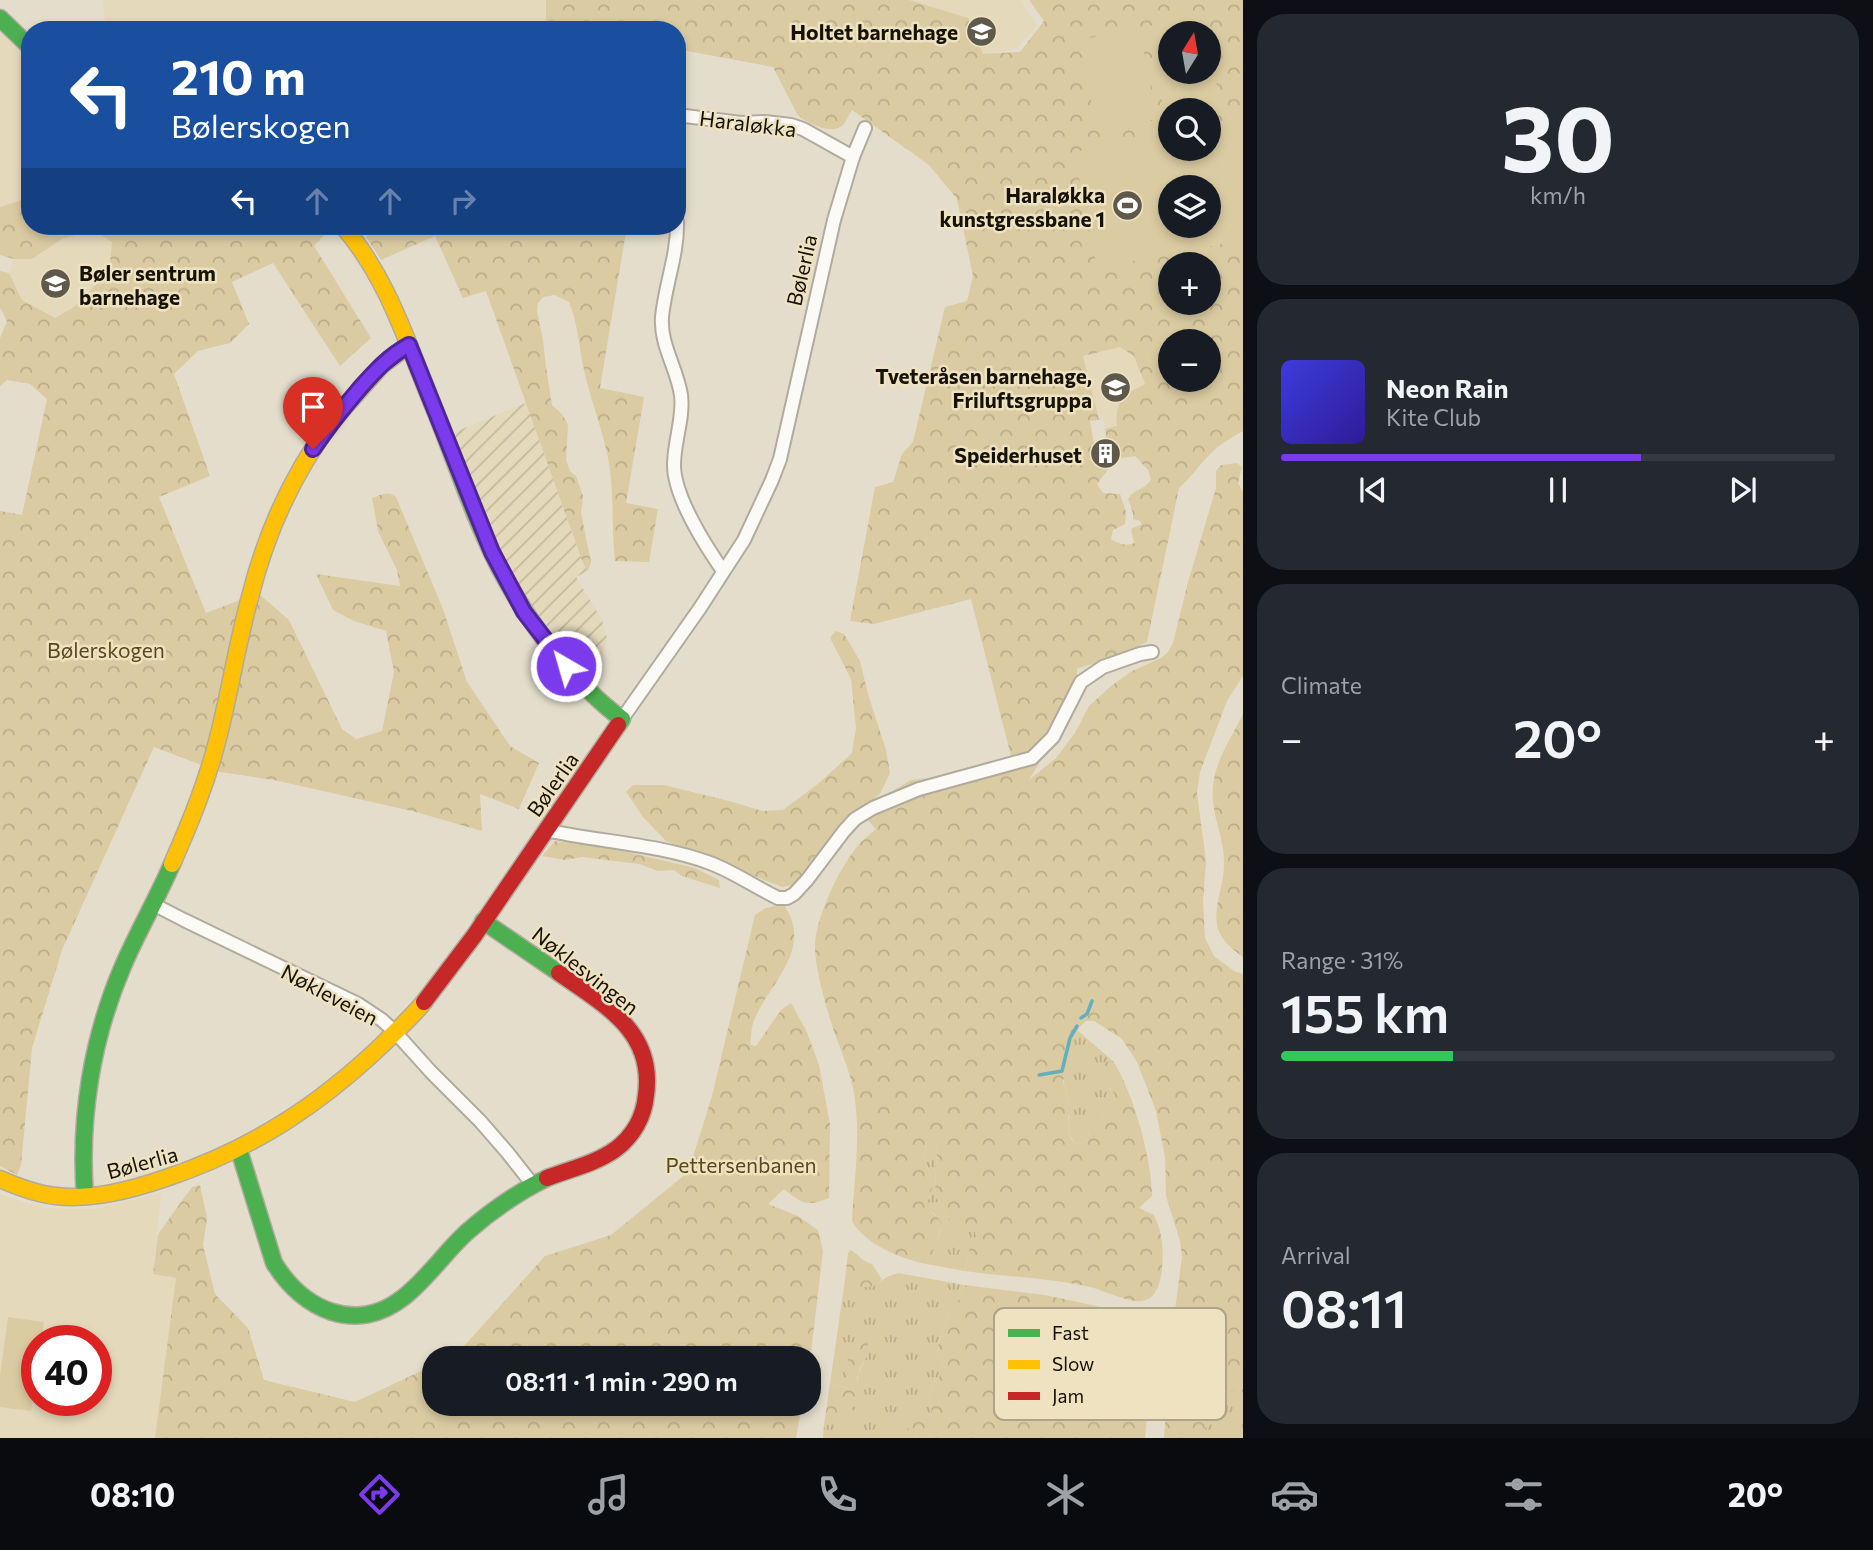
<!DOCTYPE html>
<meta charset="utf-8">
<style>
body{margin:0;font-family:Commissioner,sans-serif;background:#242831;color:#f1f3f6;height:100vh;display:flex;flex-direction:column;font-size:26px;white-space:nowrap}
*{box-sizing:border-box;margin:0}
p{font-size:23px;color:#9ea1a6}
.icon{flex:none;width:38px;height:38px;fill:none;stroke:currentColor;stroke-width:2;stroke-linecap:round;stroke-linejoin:round}
.map{position:relative;flex:1;overflow:hidden}
.sheet{display:flex;flex-direction:column;gap:14px;padding:14px;background:#0d0f14;width:630px}
.sheet>*{flex:none}
.guide{position:absolute;left:21px;top:21px;width:665px;height:214px;border-radius:28px;box-shadow:0 4px 10px #0003;background:#1a4fa0;color:#fff;overflow:hidden}
.needle{width:46px;rotate:11deg}
.controls{position:absolute;left:1158px;top:21px;display:grid;gap:14px}
.controls a{display:grid;place-items:center;width:63px;height:63px;border-radius:50%;background:#171b24;box-shadow:0 4px 10px #0003;font-size:35px}
.speed{position:absolute;left:21px;top:1325px;display:flex;gap:14px;font-size:35px;font-weight:700;text-align:center}
.speed>*{display:grid;place-content:center;width:91px;height:91px;border-radius:50%;background:#171b24;box-shadow:0 4px 10px #0003;line-height:1}
.speed .limit{border:10px solid #d22;background:#fff;color:#111}
.pin{position:absolute;display:grid;place-items:center;width:60px;height:60px;color:#fff;margin:-72px -30px;border-radius:50% 50% 50% 0;rotate:-45deg;box-shadow:0 0 7px #0007}
.pin .icon{rotate:45deg}
.me{position:absolute;width:77px;margin:-38px;rotate:322deg;stroke-linejoin:round;filter:drop-shadow(0 0 5px #0008)}
.turn{display:flex;align-items:center;gap:24px;height:147px;padding:0 35px;font-size:32px}
.turn .icon{width:91px;height:91px;stroke-width:2.5}
.turn b{display:block;font-size:49px;line-height:60px}
.lanes{display:flex;align-items:center;height:66px;padding:0 35px;background:#0003;justify-content:center;gap:35px;direction:ltr}
.lanes .off{opacity:.35}
.big{font-size:52px;font-weight:600;line-height:1.1}
.sheet .tile{flex:1;display:flex;flex-direction:column;justify-content:center;gap:10px;min-width:0;padding:0 24px;border-radius:28px;background:#242831}
.sheet .dial{align-items:center;gap:0}
.dial b{font-size:91px;line-height:1}
.song{display:flex;align-items:center;gap:21px}
.cover{width:84px;height:84px;border-radius:10px;background:linear-gradient(135deg,hsl(240 70% 55%),hsl(250 70% 35%))}
.played{height:7px;border-radius:4px;background:linear-gradient(90deg,#7c3aed 65%,#363941 65%)}
.keys{display:flex;justify-content:space-around;direction:ltr}
.heat{display:flex;justify-content:space-between;align-items:center;font-size:38px;direction:ltr}
.charge{height:10px;border-radius:5px;background:linear-gradient(90deg,#34c759 31%,#363941 0)}
.trip{position:absolute;left:422px;top:1346px;width:399px;height:70px;border-radius:28px;background:#171b24;box-shadow:0 4px 10px #0003;font-weight:600;line-height:70px;text-align:center}
.tab-bar{display:flex;height:112px;justify-content:space-around;align-items:center;background:#090b0e;color:#9ea1a6}
.tab-bar .icon{width:49px;height:49px}
.tab-bar .on{color:#7c3aed}
.tab-bar b{font-size:32px;color:#f1f3f6}
main{display:flex;flex:1;min-height:0}
.map>svg:first-child{display:block}
.built{fill:#e4d9bb;fill-rule:evenodd}
.industrial{fill:url(#industrial-furrows)}
.grass{fill:url(#grass-tufts)}
.forest{fill:url(#forest-crowns);fill-rule:evenodd}
.garden{fill:#dacba2;fill-rule:evenodd}
.lines{fill:none;stroke-linecap:round;stroke-linejoin:round}
.stream{stroke:#65afbd;stroke-width:3.5}
.street-casing{stroke:#b0ab9d;stroke-width:16}
.fast-casing{stroke:#b0ab9d;stroke-width:19}
.slow-casing{stroke:#b0ab9d;stroke-width:19}
.jam-casing{stroke:#b0ab9d;stroke-width:19}
.street{stroke:#fbfaf7;stroke-width:12}
.fast{stroke:#4caf50;stroke-width:16}
.slow{stroke:#ffc107;stroke-width:16}
.jam{stroke:#c62828;stroke-width:16}
.route-casing{stroke:#51269a;stroke-width:18}
.route{stroke:#7c3aed;stroke-width:12}
.labels{text-anchor:middle;dominant-baseline:central;stroke-width:5;stroke-linejoin:round;paint-order:stroke}
.poi-label{font-size:21px;font-weight:bold;fill:#161206;stroke:#eee2c1;text-anchor:end}
.street-label{font-size:21px;fill:#161206;stroke:#eee2c1}
.park-label{font-size:21px;fill:#57491e;stroke:#eee2c1}
.key{fill:#eee2c1;stroke:#ada489;stroke-width:2}
.key-label{font-size:19px;fill:#161206}
</style>
<main>
<div class="map">
<svg width="1243" height="1438" viewBox="0 0 1243 1438">
<defs>
<pattern id="industrial-furrows" width="10" height="10" patternUnits="userSpaceOnUse" patternTransform="scale(1.75)"><rect width="10" height="10" fill="#e4d9bb"/><path d="M-1 1l2-2M0 10L10 0M9 11l2-2" fill="none" stroke="#c3b99f"/></pattern>
<pattern id="grass-tufts" width="24" height="20" patternUnits="userSpaceOnUse" patternTransform="scale(1.75)"><rect width="24" height="20" fill="#dacba2"/><path d="M3 7l-1-3M5 7V3M7 7l1-3M15 17l-1-3M17 17v-4M19 17l1-3" fill="none" stroke="#baad8a"/></pattern>
<pattern id="forest-crowns" width="20" height="18" patternUnits="userSpaceOnUse" patternTransform="scale(1.75)"><rect width="20" height="18" fill="#dacba2"/><path d="M2 6a3 3 0 1 1 6 0M12 15a3 3 0 1 1 6 0" fill="none" stroke="#baad8a"/></pattern>
</defs>
<rect width="100%" height="100%" fill="#e4ddcc"/>
<g class="built">
<path d="M104 0H546V23L549 30H106L103 4Z"/>
<path d="M892 0H1021L1037 26 1017 48 991 54 960 55Z"/>
<path d="M0 32 30 61V197L0 207Z"/>
<path d="M93 230 112 241 109 271 88 294 74 307 55 318 22 300 9 273 14 259H32L62 239Z"/>
<path d="M1120 347 1134 356 1146 384 1134 389 1115 413 1117 426 1105 429 1103 419 1099 420 1082 356Z"/>
<path d="M161 1193 153 1274 176 1278 155 1438H0V1194L23 1202 47 1208 69 1209H95ZM37 1340H96V1400H37Z"/>
</g>
<path class="industrial" d="M526 403 583 563 588 571 576 577 602 620 607 638 602 656 588 676 554 636 551 638 503 561 450 434Z"/>
<g class="grass">
<path d="M1077 1030 1113 1061 1107 1062 1108 1088 1114 1093 1115 1098 1104 1109 1101 1122 1089 1133 1087 1141 1076 1143C1064 1133 1070 1120 1069 1107 1069 1097 1063 1088 1064 1079 1064 1063 1072 1045 1077 1030Z"/>
<path d="M932 1140 937 1145 935 1195 947 1216 955 1224 975 1231 977 1240 969 1251 965 1271 926 1264 930 1257 940 1231 935 1214 926 1209 922 1204 930 1198 932 1187 930 1173 924 1158 927 1141Z"/>
<path d="M898 1273 964 1285 957 1306 951 1310 939 1341 937 1352 945 1369 944 1374 935 1380 929 1400 932 1411 924 1418 917 1419 915 1431 918 1438H823L824 1425H828L841 1417H852L850 1408 853 1404 861 1403V1385L858 1381V1374L869 1352 849 1389 830 1383 844 1287H873L887 1277Z"/>
<path d="M1241 1388H1243V1438H1196L1213 1420 1229 1392Z"/>
</g>
<g class="forest">
<path d="M546 0H909L968 18 983 54 1020 52 1044 21 1029 0H1243V431C1231 438 1220 444 1210 454 1199 465 1191 478 1179 488L1147 642C1131 650 1116 656 1099 662 1092 665 1084 665 1077 669V675L1070 688 1061 712 1058 732 1029 780 1056 758 1075 733 1089 706 1110 687 1130 672 1161 658 1168 652 1173 643 1188 582 1216 488V471L1221 465 1237 463 1242 467 1238 483 1243 492V676L1227 701 1200 772 1197 793 1206 861 1203 901 1205 938 1214 956 1234 971 1243 974V1388L1229 1392 1213 1420 1196 1438H1164L1171 1342 1182 1256 1180 1241 1166 1196 1165 1157 1156 1111 1137 1062 1122 1039 1094 1021H1086L1077 1030 1063 1081 1070 1108 1068 1118 1069 1133 1071 1139 1076 1143 1087 1141C1089 1131 1092 1127 1101 1122L1104 1109 1115 1098 1114 1093 1105 1084 1102 1067 1107 1062 1113 1061C1133 1091 1152 1160 1152 1196L1139 1208 1154 1215C1157 1222 1160 1229 1161 1236 1164 1251 1165 1294 1146 1300 1134 1305 1107 1292 1094 1288 1052 1278 1008 1277 965 1271L969 1250 977 1240 975 1232 955 1224 947 1216 935 1195 937 1145 932 1140 927 1142 924 1158 930 1173 932 1187 930 1198 923 1204C928 1211 936 1214 941 1222 939 1236 934 1252 926 1264 902 1259 864 1244 852 1221 854 1177 862 1132 853 1088 847 1061 835 1038 828 1012 823 995 814 962 815 944 817 914 840 866 860 843 865 838 871 834 876 829L861 812 807 877 793 885 782 887 666 841 643 817 626 792 633 785H664L733 802 762 811 783 810 819 783 852 753 856 728 851 679 830 638 836 631 844 634 860 661 868 694 886 750 890 773 881 792 864 809 911 780 929 778 1011 756 971 599 874 624 850 621 875 487 893 482 902 454 913 442 945 307 967 301 973 276 957 199 929 165 852 110C849 114 847 121 843 125 832 136 806 123 797 114L773 67 677 49V30H549L546 23ZM1171 33H1209V72H1171ZM1171 110H1209V149H1171ZM1171 187H1209V226H1171ZM1171 264H1209V303H1171ZM1171 341H1209V380H1171ZM1120 347 1134 356 1145 384C1124 394 1114 402 1117 426L1105 429 1108 449 1114 448 1116 459 1097 462 1090 421 1099 420 1083 356ZM1135 456 1148 470 1151 480C1143 491 1135 488 1128 499L1133 513V519L1140 521 1142 524 1131 529 1134 543C1127 547 1116 543 1111 539L1113 530 1125 524 1126 512 1120 494 1103 493 1097 484 1116 459Z"/>
<path d="M30 197V226H328L331 228 314 246 371 338 340 366 273 263 232 282 249 324 230 343 198 351 174 374 210 476 159 497 206 613 258 593 289 620 342 729 356 739 382 731 394 672 386 631 354 621 333 610 316 574 400 586 397 570 378 531 372 498C381 495 388 490 396 497L443 609 467 682 510 746 539 763 519 809 480 794 482 831 412 811 274 780 220 772 154 747 62 950 32 1048 21 1165 17 1175 0 1166V511L22 515 47 399 30 384 7 380 0 386V338L7 321 0 307V271L9 273 22 300 55 318 74 307 109 271 112 242 93 230 62 239 32 259H14L0 255V207Z"/>
<path d="M381 226H627L600 388 644 397 626 503 658 509 649 562 615 561C611 525 615 489 607 453 601 425 590 398 584 370 579 347 578 324 569 302L555 295 543 297 538 303 537 311 543 340 546 367 552 405 562 414 568 425 566 460 570 471 576 476 583 496 581 513 591 562 588 571 583 563 486 291 463 298 435 236 381 260 366 237Z"/>
<path d="M1243 714V957C1233 950 1222 941 1218 929 1212 907 1224 887 1224 865 1225 833 1208 814 1214 779 1218 757 1233 734 1243 714Z"/>
<path d="M555 841 606 847 695 868 719 880 720 888 682 876 674 870 658 871 639 864 582 857 565 860 542 856Z"/>
<path d="M777 905 785 906C787 911 791 916 792 921 804 959 764 991 753 1023 751 1030 751 1038 750 1045L756 1046 781 1010 791 1003 806 1030 819 1065 830 1124 829 1198C807 1207 802 1204 784 1189L768 1204 798 1216 818 1230 823 1251 809 1369 808 1358H450L455 1356 545 1256 611 1235 687 1173 689 1176 688 1173 712 1096 755 915 764 909Z"/>
<path d="M200 1185 207 1218 203 1245 215 1294 248 1328 264 1380 355 1402 434 1365V1404H802L796 1438H155L176 1278 153 1274 158 1234 192 1187Z"/>
<path d="M851 1250C859 1255 863 1262 872 1264L882 1280 873 1287H844L848 1253Z"/>
<path d="M964 1285 1045 1295 1119 1311 1134 1319 1146 1333 1153 1352 1149 1363 1150 1387 1145 1438H918L915 1431 906 1428 905 1417 910 1415C920 1420 924 1418 932 1411L929 1400 935 1380 943 1374 945 1369 937 1352 939 1341 951 1310 957 1305Z"/>
<path d="M858 1337H865C875 1355 861 1359 858 1375 856 1384 859 1377 861 1385 862 1390 861 1397 861 1403L859 1405 853 1404 851 1408 858 1415C848 1419 839 1415 832 1425H824L830 1383 848 1389 851 1384C849 1383 847 1381 847 1379 843 1370 852 1343 858 1337Z"/>
</g>
<g class="garden">
<path d="M1203 16 1206 33H1171V72H1209V48L1221 106 1200 110H1171V116L1165 117 1148 26Z"/>
<path d="M1139 28 1157 119 1097 131 1079 40Z"/>
<path d="M1243 119V240L1097 268 1074 152 1171 133V149H1209V125ZM1171 187H1209V226H1171Z"/>
<path d="M8 1317 44 1322 41 1340H37V1373L31 1411 0 1407V1375Z"/>
</g>
<g class="lines">
<g class="stream">
<path d="M1081 1018 1087 1014 1092 1001"/>
<path d="M1039 1075 1062 1071 1070 1038 1077 1026"/>
</g>
<defs>
<g id="street">
<path d="M677 115 741 123 765 122 791 125 803 129 853 157"/>
<path d="M677 222C678 254 665 285 662 317 660 345 677 368 681 395 684 418 674 441 674 465 674 496 705 545 723 571"/>
<path d="M622 719 700 608 744 540 772 480 780 459 834 220 853 157 865 128"/>
<path d="M545 830C600 842 658 844 710 863 734 872 755 887 778 898H787L794 894 807 880 844 831 855 819 873 808 919 789 1032 758 1053 737 1081 682 1103 667 1140 654 1152 652"/>
<path d="M153 904 184 920 358 1004 382 1020 395 1032 431 1072 480 1121 507 1152 533 1185"/>
</g>
<g id="fast">
<path d="M0 18 30 47"/>
<path d="M432 403C455 459 473 517 501 571 517 601 536 629 557 656 577 679 597 701 622 719L618 725"/>
<path d="M483 921 559 973"/>
<path d="M239 1150 274 1263C303 1310 356 1335 404 1297 428 1278 445 1252 467 1232 491 1211 518 1192 547 1178"/>
<path d="M85 1196C79 1118 92 1038 123 966 138 931 157 899 172 864"/>
</g>
<g id="slow">
<path d="M343 226C388 279 406 340 432 403"/>
<path d="M172 864C190 823 207 782 218 738 230 692 237 644 250 597 266 533 294 471 334 419"/>
<path d="M0 1179C18 1187 36 1194 56 1196 93 1200 131 1190 166 1178 252 1149 318 1106 383 1044 397 1030 412 1017 424 1002"/>
</g>
<g id="jam">
<path d="M334 419 382 365 409 345"/>
<path d="M424 1002 474 936 618 725"/>
<path d="M547 1178C570 1169 595 1164 616 1149 633 1136 644 1117 646 1095 655 1031 604 1005 559 973"/>
</g>
</defs>
<use href="#street" class="street-casing"/>
<use href="#fast" class="fast-casing"/>
<use href="#slow" class="slow-casing"/>
<use href="#jam" class="jam-casing"/>
<use href="#street" class="street"/>
<use href="#fast" class="fast"/>
<use href="#slow" class="slow"/>
<use href="#jam" class="jam"/>
</g>
<g class="lines">
<defs>
<path id="route" d="M313 449C328 427 343 408 360 388 375 371 389 356 409 345L492 552 524 612 566 666"/>
</defs>
<use href="#route" class="route-casing"/>
<use href="#route" class="route"/>
</g>
<defs>
<symbol id="school-disc" viewBox="-11 -11 22 22"><circle r="9.5" fill="#5e594b" stroke="#eee2c1"/><path d="M0-5L7-2L0 1L-7-2ZM-4 1L0 2.5L4 1V4Q0 6-4 4Z" fill="#fff"/></symbol>
<symbol id="stadium-disc" viewBox="-11 -11 22 22"><circle r="9.5" fill="#5e594b" stroke="#eee2c1"/><path d="M0-5a6.5 5 0 1 0 0 10a6.5 5 0 1 0 0-10ZM-3.5-1.8h7v3.6h-7Z" fill="#fff"/></symbol>
<symbol id="building-disc" viewBox="-11 -11 22 22"><circle r="9.5" fill="#5e594b" stroke="#eee2c1"/><path d="M-4-6H4V6H1V3H-1V6H-4ZM-2.5-4.3h1.7v1.8h-1.7ZM.8-4.3h1.7v1.8H.8ZM-2.5-1h1.7V.8h-1.7ZM.8-1h1.7V.8H.8Z" fill="#fff"/></symbol>
</defs>
<g fill-rule="evenodd">
<use href="#school-disc" x="964" y="14" width="35" height="35"/>
<use href="#stadium-disc" x="1110" y="188" width="35" height="35"/>
<use href="#school-disc" x="38" y="266" width="35" height="35"/>
<use href="#school-disc" x="1098" y="370" width="35" height="35"/>
<use href="#building-disc" x="1088" y="436" width="35" height="35"/>
</g>
<g class="labels">
<g class="poi-label">
<text x="958" y="31">Holtet barnehage</text>
<text x="1105" y="194">Haraløkka<tspan x="1105" dy="24">kunstgressbane 1</tspan></text>
<text x="79" y="272" text-anchor="start">Bøler sentrum<tspan x="79" dy="24">barnehage</tspan></text>
<text x="1092" y="375">Tveteråsen barnehage,<tspan x="1092" dy="24">Friluftsgruppa</tspan></text>
<text x="1082" y="454">Speiderhuset</text>
</g>
<g class="street-label">
<text transform="translate(748 123) rotate(7)">Haraløkka</text>
<text transform="translate(801 270) rotate(-77)">Bølerlia</text>
<text transform="translate(552 784) rotate(-55)">Bølerlia</text>
<text transform="translate(586 970) rotate(38)">Nøklesvingen</text>
<text transform="translate(330 994) rotate(28)">Nøkleveien</text>
<text transform="translate(142 1162) rotate(-15)">Bølerlia</text>
</g>
<g class="park-label">
<text x="106" y="649">Bølerskogen</text>
<text x="741" y="1164">Pettersenbanen</text>
</g>
</g>
<rect x="994" y="1308" width="232" height="112" rx="10" class="key"/>
<rect x="1008" y="1329" width="32" height="8" fill="#4caf50"/>
<rect x="1008" y="1360" width="32" height="9" fill="#ffc107"/>
<rect x="1008" y="1392" width="32" height="8" fill="#c62828"/>
<g class="key-label">
<text x="1052" y="1340">Fast</text>
<text x="1052" y="1371">Slow</text>
<text x="1052" y="1403">Jam</text>
</g>
</svg>
<div class="controls">
<a><svg class="needle" viewBox="-14 -14 28 28"><path d="M0-13l5 13h-10z" fill="#e53935"/><path d="M0 13l5-13h-10z" fill="#9ea1a6"/></svg></a>
<a><svg class="icon" aria-label="search" viewBox="0 0 24 24"><circle cx="10" cy="10" r="6"/><path d="M15 15l6 6"/></svg></a>
<a><svg class="icon" aria-label="layers" viewBox="0 0 24 24"><path d="M12 4l9 5-9 5-9-5zM3 14l9 5 9-5"/></svg></a>
<a>+</a>
<a>−</a>
</div>
<div class="speed"><div class="limit">40</div></div>
<div class="pin" style="left:313px;top:449px;background:#d93025"><svg class="icon" aria-label="arrive" viewBox="0 0 24 24"><path d="M6 21V4h12l-3 4 3 4H6"/></svg></div>
<svg class="me" style="left:566px;top:666px" viewBox="-20 -20 40 40"><circle r="17" fill="#7c3aed" stroke="#fff" stroke-width="3"/><path d="M0-11L8 9 0 5-8 9z" fill="#fff"/></svg>
<div class="trip">08:11 · 1 min · 290 m</div>
<div class="guide">
<div class="turn"><svg class="icon" aria-label="left" viewBox="0 0 24 24"><path d="M17 20v-9H6M10 6l-5 5 5 5"/></svg><div><b>210 m</b>Bølerskogen</div></div>
<div class="lanes"><svg class="icon" aria-label="left" viewBox="0 0 24 24"><path d="M17 20v-9H6M10 6l-5 5 5 5"/></svg><svg class="icon off" aria-label="ahead" viewBox="0 0 24 24"><path d="M12 20V5M6 11l6-6 6 6"/></svg><svg class="icon off" aria-label="ahead" viewBox="0 0 24 24"><path d="M12 20V5M6 11l6-6 6 6"/></svg><svg class="icon off" aria-label="right" viewBox="0 0 24 24"><path d="M7 20v-9h11M14 6l5 5-5 5"/></svg></div>
</div>
</div>
<section class="sheet">
<div class="tile dial"><b>30</b><p>km/h</p></div>
<div class="tile">
<div class="song"><i class="cover"></i><div><b>Neon Rain</b><p>Kite Club</p></div></div>
<div class="played"></div>
<div class="keys"><svg class="icon" aria-label="previous" viewBox="0 0 24 24"><path d="M18 5L8 12l10 7zM5 5v14"/></svg><svg class="icon" aria-label="pause" viewBox="0 0 24 24"><path d="M8 5v14M16 5v14"/></svg><svg class="icon" aria-label="next" viewBox="0 0 24 24"><path d="M6 5l10 7-10 7zM19 5v14"/></svg></div>
</div>
<div class="tile"><p>Climate</p>
<div class="heat"><a>−</a><b class="big">20°</b><a>+</a></div>
</div>
<div class="tile"><p>Range · 31%</p><b class="big">155 km</b><div class="charge"></div></div>
<div class="tile"><p>Arrival</p><b class="big">08:11</b></div>
</section>
</main>
<nav class="tab-bar">
<b>08:10</b>
<svg class="icon on" aria-label="directions" viewBox="0 0 24 24"><path d="M12 3l9 9-9 9-9-9zM9 14v-3h6M13 9l2 2-2 2"/></svg>
<svg class="icon" aria-label="music" viewBox="0 0 24 24"><path d="M9 18V5l10-2v13"/><circle cx="6" cy="18" r="3"/><circle cx="16" cy="16" r="3"/></svg>
<svg class="icon" aria-label="phone" viewBox="0 0 24 24"><path d="M5 4h4l2 5-3 2q2 4 5 5l2-3 5 2v4C11 20 4 13 5 4z"/></svg>
<svg class="icon" aria-label="climate" viewBox="0 0 24 24"><path d="M12 3v18M4 7l16 10M4 17L20 7"/></svg>
<svg class="icon" aria-label="car" viewBox="0 0 24 24"><path d="M5 17H2v-5l4-1 3-4h7l3 4 3 1v5h-3M9 17h6M6 11h13"/><circle cx="7" cy="17" r="2"/><circle cx="17" cy="17" r="2"/></svg>
<svg class="icon" aria-label="filters" viewBox="0 0 24 24"><path d="M4 7h16M4 17h16"/><circle cx="9" cy="7" r="2"/><circle cx="15" cy="17" r="2"/></svg>
<b>20°</b>
</nav>
